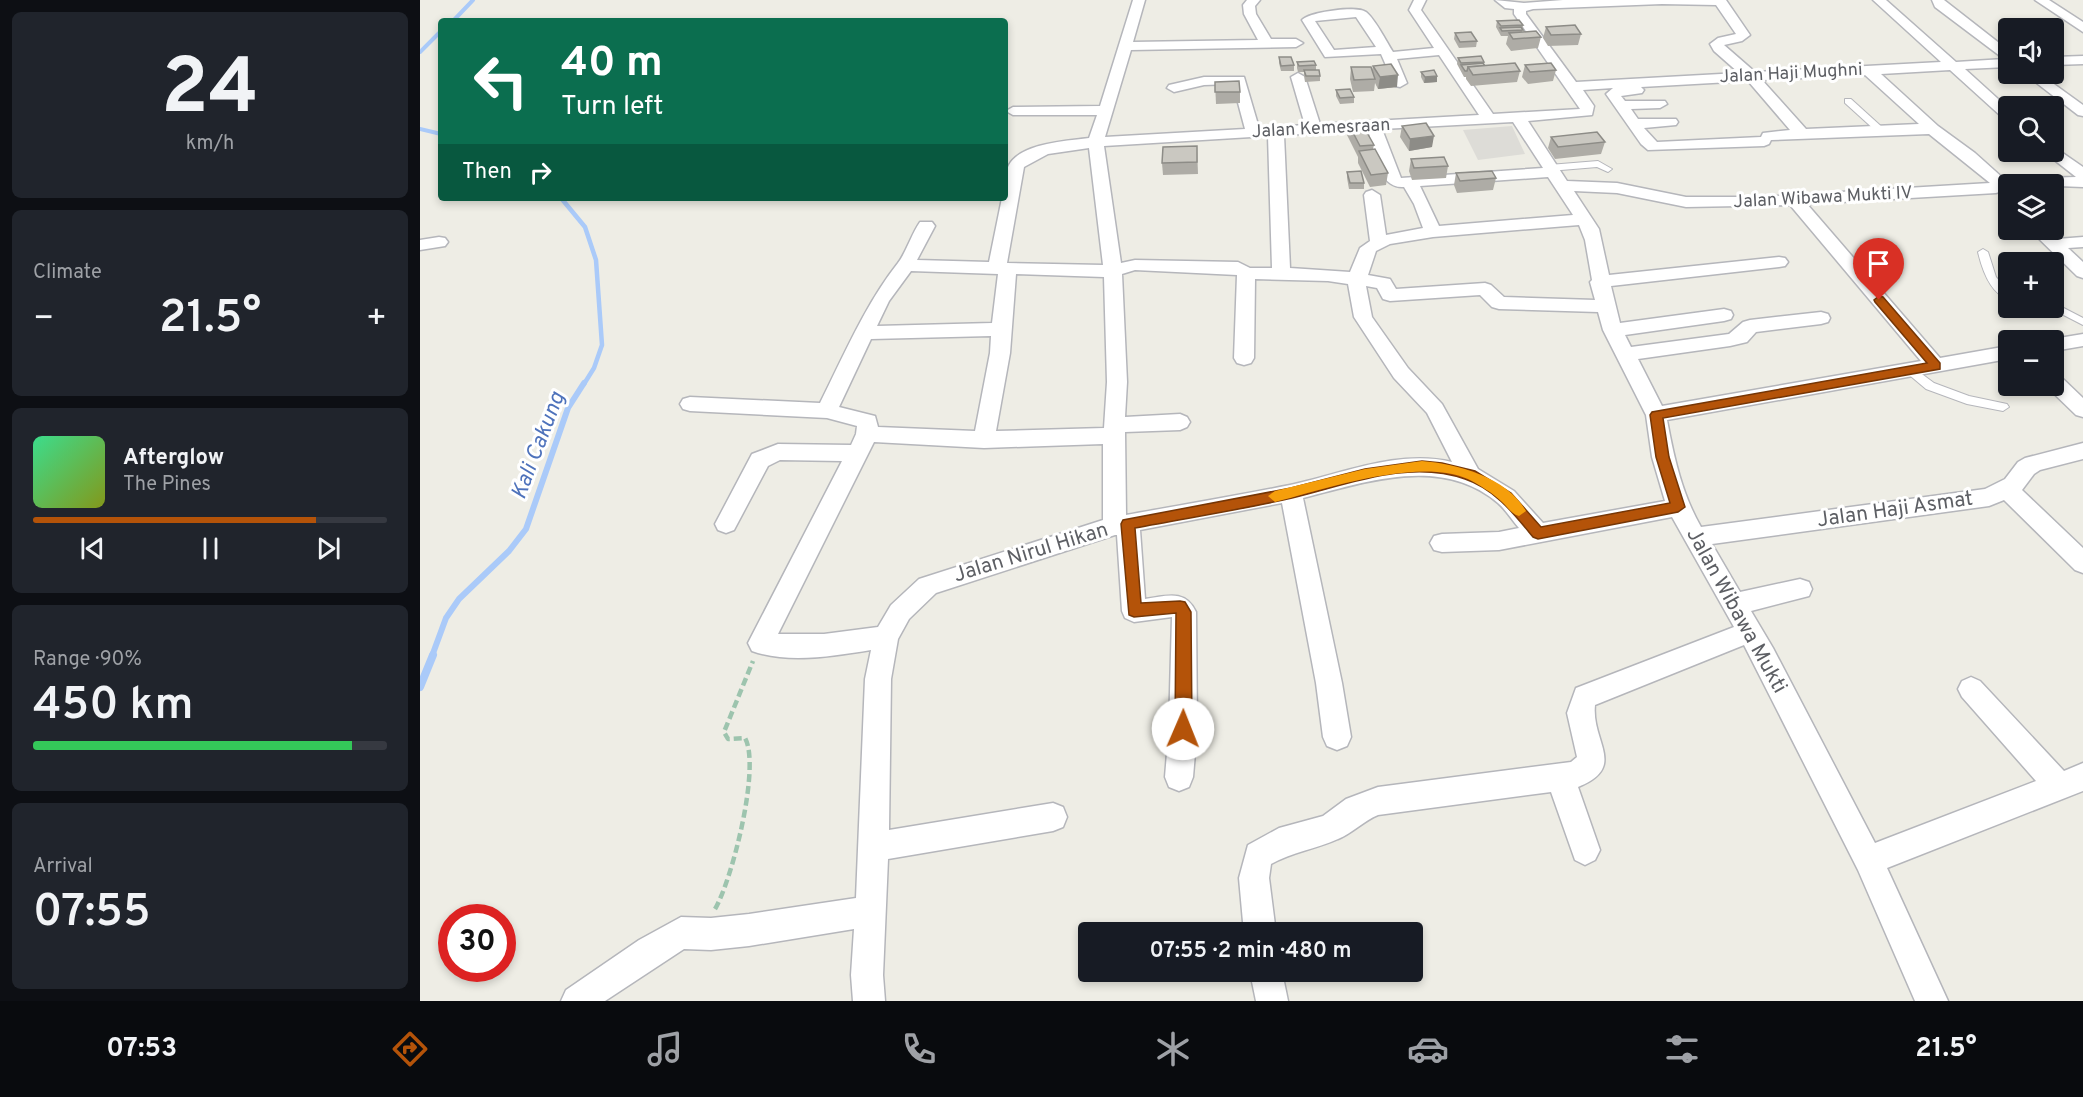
<!DOCTYPE html>
<meta charset="utf-8">
<style>
body{margin:0;font-family:Overpass,sans-serif;background:#20242c;color:#f1f3f6;height:100vh;display:flex;flex-direction:column;font-size:22px;white-space:nowrap}
*{box-sizing:border-box;margin:0}
p{font-size:20px;color:#9ea1a6}
.icon{flex:none;width:33px;height:33px;fill:none;stroke:currentColor;stroke-width:2;stroke-linecap:round;stroke-linejoin:round}
.map{position:relative;flex:1;overflow:hidden}
.panel{display:flex;flex-direction:column;gap:12px;padding:12px;background:#0d0f14;width:420px}
.panel>*{flex:none}
.hud{position:absolute;left:18px;top:18px;width:570px;height:183px;border-radius:6px;box-shadow:0 3px 9px #0003;background:#0b6e4f;color:#fff;overflow:hidden}
.tools{position:absolute;left:1578px;top:18px;display:grid;gap:12px}
.tools a{display:grid;place-items:center;width:66px;height:66px;border-radius:6px;background:#171b24;box-shadow:0 3px 9px #0003;font-size:30px}
.speed{position:absolute;left:18px;top:904px;display:flex;gap:12px;font-size:30px;font-weight:700;text-align:center}
.speed>*{display:grid;place-content:center;width:78px;height:78px;border-radius:50%;background:#171b24;box-shadow:0 3px 9px #0003;line-height:1}
.speed .limit{border:9px solid #d22;background:#fff;color:#111}
.pin{position:absolute;display:grid;place-items:center;width:51px;height:51px;color:#fff;margin:-62px -26px;border-radius:50% 50% 50% 0;rotate:-45deg;box-shadow:0 0 6px #0007}
.pin .icon{rotate:45deg}
.me{position:absolute;width:66px;margin:-33px;rotate:1deg;stroke-linejoin:round;filter:drop-shadow(0 0 4px #0008)}
.turn{display:flex;align-items:center;gap:21px;height:126px;padding:0 24px;font-size:27px}
.turn .icon{width:78px;height:78px;stroke-width:2.5}
.turn b{display:block;font-size:42px;line-height:51px}
.then{display:flex;align-items:center;height:57px;padding:0 24px;background:#0003;gap:12px;font-size:22px}
.big{font-size:45px;font-weight:600;line-height:1.1}
.panel .tile{flex:1;display:flex;flex-direction:column;justify-content:center;gap:9px;min-width:0;padding:0 21px;border-radius:9px;background:#20242c}
.panel .dial{align-items:center;gap:0}
.dial b{font-size:78px;line-height:1}
.song{display:flex;align-items:center;gap:18px}
.cover{width:72px;height:72px;border-radius:9px;background:linear-gradient(135deg,hsl(150 70% 55%),hsl(70 70% 35%))}
.played{height:6px;border-radius:3px;background:linear-gradient(90deg,#b45309 80%,#363941 80%)}
.keys{display:flex;justify-content:space-around;direction:ltr}
.heat{display:flex;justify-content:space-between;align-items:center;font-size:33px;direction:ltr}
.charge{height:9px;border-radius:4px;background:linear-gradient(90deg,#34c759 90%,#363941 0)}
.trip{position:absolute;left:658px;top:922px;width:345px;height:60px;border-radius:6px;background:#171b24;box-shadow:0 3px 9px #0003;font-weight:600;line-height:60px;text-align:center}
.tabs{display:flex;height:96px;justify-content:space-around;align-items:center;background:#090b0e;color:#9ea1a6}
.tabs .icon{width:42px;height:42px}
.tabs .on{color:#b45309}
.tabs b{font-size:27px;color:#f1f3f6}
main{display:flex;flex:1;min-height:0}
.map>svg:first-child{display:block}
.industrial{fill:#dddcd7}
.lines{fill:none;stroke-linecap:round;stroke-linejoin:round}
.stream-far3{stroke:#aacaf9;stroke-width:4}
.stream-far2{stroke:#aacaf9;stroke-width:4.5}
.stream-far1{stroke:#aacaf9;stroke-width:6}
.stream{stroke:#aacaf9;stroke-width:8}
.service-casing{stroke:#b5b6bb;stroke-width:2}
.minor-casing{stroke:#b5b6bb;stroke-width:3}
.path{stroke:#9dc4ae;stroke-width:4.5;stroke-dasharray:8 4;stroke-linecap:butt}
.service{fill:#fff;fill-rule:evenodd}
.minor{fill:#fff;fill-rule:evenodd}
.wall{fill:#aeaca6}
.shaded-wall{fill:#8d8c87}
.building{fill:#cac8c1;stroke:#8d8c87;stroke-width:1.5}
.route{fill:#b45309;stroke:#753606;stroke-width:1.5}
.slow{fill:#f59e0b}
.labels{text-anchor:middle;dominant-baseline:central;stroke-width:6;stroke-linejoin:round;paint-order:stroke}
.far-street-label{font-size:18px;fill:#5d5f64;stroke:#fff}
.street-label{font-size:21px;fill:#5d5f64;stroke:#fff}
.water-label{font-size:22px;font-style:italic;fill:#4e72bb;stroke:#fff}
</style>
<main>
<section class="panel">
<div class="tile dial"><b>24</b><p>km/h</p></div>
<div class="tile"><p>Climate</p>
<div class="heat"><a>−</a><b class="big">21.5°</b><a>+</a></div>
</div>
<div class="tile">
<div class="song"><i class="cover"></i><div><b>Afterglow</b><p>The Pines</p></div></div>
<div class="played"></div>
<div class="keys"><svg class="icon" aria-label="previous" viewBox="0 0 24 24"><path d="M18 5L8 12l10 7zM5 5v14"/></svg><svg class="icon" aria-label="pause" viewBox="0 0 24 24"><path d="M8 5v14M16 5v14"/></svg><svg class="icon" aria-label="next" viewBox="0 0 24 24"><path d="M6 5l10 7-10 7zM19 5v14"/></svg></div>
</div>
<div class="tile"><p>Range · 90%</p><b class="big">450 km</b><div class="charge"></div></div>
<div class="tile"><p>Arrival</p><b class="big">07:55</b></div>
</section>
<div class="map">
<svg width="1663" height="1001" viewBox="0 0 1663 1001">
<rect width="100%" height="100%" fill="#eeede5"/>
<path class="industrial" d="M1092 126 1105 154 1058 160 1043 130Z"/>
<g class="lines">
<g class="stream-far3">
<path d="M33 21 53 0"/>
<path d="M0 52 21 31"/>
<path d="M0 129 21 134"/>
</g>
<path class="stream-far2" d="M141 198 165 227 176 260 182 345 174 368 164 384"/>
<path class="stream-far1" d="M12 656 26 618 39 599 89 551 106 529 148 408 164 383"/>
<path class="stream" d="M0 687 13 655"/>
<defs>
<g id="service">
<path d="M1425 99H1431L1463 128V132H1457L1425 103Z"/>
<path d="M1178 161 1192 169 1188 172 1177 167 1129 171 1125 168 1129 165Z"/>
<path d="M1563 249 1568 252 1576 277 1588 291V299C1570 293 1562 269 1558 252Z"/>
<path d="M1634 303 1663 318V325L1630 308H1634Z"/>
<path d="M1491 366 1514 383 1549 396 1587 404 1589 407 1583 411 1547 404 1506 389 1487 373 1486 370 1487 367Z"/>
</g>
<g id="minor">
<path d="M713 0H725L713 42 838 40 824 14 823 5 827 0H840L835 6 836 14 851 39H876L883 43 876 47 711 50 685 137 825 129 813 84 784 85 754 92 747 88 749 85 784 77H824L839 128 885 125 871 77 878 73 885 77 900 124 1059 115 1019 55 977 59 987 83 980 87 975 86 961 54 905 57 882 20C889 12 937 5 946 12 955 19 966 41 973 52L1014 48 989 10 994 0H1006L1001 10 1073 114 1160 109 1094 14V9L1085 8 1075 0 1104 3 1143 0H1306L1330 35 1322 41 1304 45 1335 72 1521 62 1453 0H1466L1536 62 1584 59 1515 7 1512 0H1524L1588 50V67L1545 69 1588 108V119L1583 118 1530 70 1461 74 1518 126 1555 153 1584 179 1656 177 1628 155 1626 152H1634V147L1663 167V187L1588 184V189L1576 193 1387 204 1520 358 1588 346V359L1247 420C1254 458 1262 494 1281 527L1565 489 1585 479 1598 462 1605 458 1663 443V459L1620 470 1614 474 1602 490 1663 548V573L1655 570 1584 500 1569 506 1292 544 1320 592 1380 579 1389 582 1392 589 1389 596 1331 611 1353 648 1455 843 1616 781 1542 697 1538 689 1542 681 1551 677 1560 681 1644 771 1663 763V791L1467 868 1528 1001H1495L1438 870 1324 645 1175 705C1171 742 1208 767 1158 787L1180 850 1175 860 1165 865 1155 860 1131 792 958 815C943 821 933 833 918 839 896 849 872 852 851 864L849 878 856 933H824L819 878 828 845 859 828 903 816 926 799 958 787 1151 762 1157 757 1147 713 1156 688 1314 627 1252 517 1079 550 1022 552 1014 550 1010 543 1014 536 1022 534 1079 532 1099 528C1092 520 1086 510 1078 503 1021 455 947 482 883 498L922 683 931 737 927 746 917 750 907 746 903 737 896 683 862 503 720 530 725 599C747 596 765 589 776 612L777 729 773 777 769 787 759 791 749 787 745 777 749 729 752 617 714 622 705 618 702 611 697 535H695L516 593 489 619 478 639 471 679 469 830 633 803 643 807 647 817 643 827 633 831 468 859 463 975 465 1001H433L431 975 434 929 329 946 291 950 264 949 185 1001H141L146 990 219 940 261 917 291 918 329 914 436 898 445 679 451 650C414 656 368 664 332 651L328 643 422 461 360 460 348 466 314 530 306 533 298 530 295 524 332 454 358 444 431 445 436 434 437 426 407 418 270 411 263 409 260 404 263 399 270 397 400 403C424 355 445 305 478 263 487 251 491 235 500 222H512L515 226 497 260 569 262 582 198H585C585 188 584 174 589 165 601 143 647 141 669 138L677 115H593L586 111 593 107 680 106ZM1242 4 1296 5 1316 34 1298 38 1290 44 1294 51 1319 73 1156 82 1106 14V11L1113 9ZM936 17 956 47 914 50 895 21ZM1445 75 1499 124 1386 129 1342 80ZM1328 81 1370 130 1343 133 1341 137 1237 142 1224 128 1256 125 1258 122 1256 119H1218L1211 109 1240 108 1247 104 1245 101H1205L1201 96 1222 93 1224 90 1221 87ZM1193 88 1186 94 1221 144 1228 150 1344 146 1349 144 1351 140 1509 134 1570 183 1339 197H1266L1197 183 1147 181 1108 121 1172 115 1174 106 1163 90ZM1093 122 1123 168 981 178 962 129ZM948 130C954 150 958 189 984 187L994 204 1003 228 966 235 960 195 952 190 946 192 944 195 950 241 940 248 930 272 870 268 864 135ZM848 136 852 268H830L818 262 715 260 701 263 684 146ZM669 148 683 265 587 263 604 167 628 154ZM1128 177 1153 215 1019 226 1000 186ZM1154 191 1197 193 1266 207 1370 205 1501 361 1242 406 1218 359 1310 346 1327 342 1336 332 1401 324 1408 322 1410 318 1408 314 1401 312 1330 320 1323 322 1309 334 1211 347 1205 335 1304 321 1311 319 1313 315 1311 311 1304 309 1200 323 1191 286 1359 267 1365 266 1368 262 1365 258 1359 257 1189 275 1179 229ZM1159 225 1165 240 1172 280 1170 282 1175 300 1084 297 1071 285 1065 283 976 289 970 279 948 275 956 251 970 244 1013 237ZM715 270 817 275 814 358 817 363 824 365 831 363 834 358 835 279 908 281 928 284 934 317 974 378 1007 413 1032 462C978 449 922 474 870 485 815 496 761 505 706 515L705 432 760 430 767 427 770 422 767 417 760 414 705 417 707 382 702 274ZM491 271 578 274 572 323 457 326 469 301ZM596 274 684 277 687 382 684 428 576 431 590 353ZM946 286 957 288 963 299 970 301 1060 295 1072 307 1079 309 1178 312 1183 330 1226 415 1232 457 1245 501 1123 523 1094 491 1058 469 1022 404 988 368 952 317ZM571 336 570 353 555 431 458 427 455 416 419 407 451 339ZM454 442 564 448 683 444V520L499 579 471 605 458 627 404 634H358Z"/>
<path d="M1615 0H1629L1663 22V32Z"/>
<path d="M1663 56V64L1634 65V57Z"/>
<path d="M1605 74H1620L1663 105V116L1658 115Z"/>
<path d="M1610 230H1627L1637 239 1663 237V247L1648 248 1663 262V278L1657 276Z"/>
<path d="M19 237 25 238 28 242 25 246 0 250V240Z"/>
<path d="M1663 334V346L1634 351V340H1627Z"/>
<path d="M1634 375 1641 377 1663 398V417L1656 415 1627 387 1634 386Z"/>
<path d="M830 972H862L868 1001H836Z"/>
</g>
</defs>
<use href="#service" class="service-casing"/>
<use href="#minor" class="minor-casing"/>
<path class="path" d="M295 909C312 880 341 767 325 738L308 739 304 732 333 661"/>
<use href="#service" class="service"/>
<use href="#minor" class="minor"/>
</g>
<g class="wall">
<path d="M1077 21 1103 25 1102 32 1121 37 1118 48 1091 51 1086 44 1088 36H1081L1076 27Z"/>
<path d="M1126 27 1161 34 1158 45 1128 46 1123 38Z"/>
<path d="M1035 33 1057 41 1056 47 1039 48 1034 39Z"/>
<path d="M859 57 874 65V71H861L859 63Z"/>
<path d="M1038 58 1064 62V64L1065 66 1100 71 1097 82 1051 86 1046 79V77H1044L1037 64Z"/>
<path d="M877 62 896 65V70L900 76V81L885 82 884 76V72H878L877 68Z"/>
<path d="M1105 65 1136 70 1133 81 1108 84 1102 77Z"/>
<path d="M953 66 977 87 958 89 955 83 954 91 933 92 930 79 931 67 952 70Z"/>
<path d="M1001 72 1017 76V82L1004 83 1001 77Z"/>
<path d="M795 82 820 92V103L796 104Z"/>
<path d="M916 90 934 97V103L920 104 916 96Z"/>
<path d="M928 123 954 145 953 149 968 173 966 185 950 187 938 163V157L927 135Z"/>
<path d="M982 126 1012 147 989 151 980 137Z"/>
<path d="M1131 137 1185 142 1181 154 1135 159 1128 148Z"/>
<path d="M777 146 778 174 743 175 742 163Z"/>
<path d="M991 159 1028 166 1026 178 992 180 989 171Z"/>
<path d="M927 172 944 183V189H929L927 178Z"/>
<path d="M1036 173 1076 178 1073 190 1037 193 1034 185Z"/>
</g>
<g class="shaded-wall">
<path d="M978 75 977 87 958 89 960 77Z"/>
<path d="M1017 76V82L1004 83 1005 77Z"/>
<path d="M1014 136 1012 147 989 151 990 139Z"/>
</g>
<g class="building">
<path d="M1099 20 1103 25 1081 26 1077 21Z"/>
<path d="M1155 25 1161 34 1131 35 1126 27Z"/>
<path d="M1101 27 1103 30 1082 31 1080 28Z"/>
<path d="M1116 31 1121 37 1093 39 1089 33Z"/>
<path d="M1051 32 1057 41 1040 42 1035 33Z"/>
<path d="M1061 56 1064 62 1041 63 1038 58Z"/>
<path d="M859 57H871L874 65 861 66Z"/>
<path d="M894 61 896 65 879 66 877 62Z"/>
<path d="M1063 63 1065 66 1048 67 1047 71H1045L1041 65Z"/>
<path d="M1095 63 1100 71 1053 75 1048 67Z"/>
<path d="M1131 63 1136 70 1110 72 1105 65Z"/>
<path d="M971 64 978 75 960 77 953 66Z"/>
<path d="M931 67H951L955 79 934 80Z"/>
<path d="M884 70H899L900 76H886Z"/>
<path d="M1014 70 1017 76 1005 77 1001 72Z"/>
<path d="M819 81 820 92H795V82Z"/>
<path d="M930 89 934 97 920 98 916 90Z"/>
<path d="M941 122 954 145 940 146 928 123Z"/>
<path d="M1006 123 1014 136 990 139 982 126Z"/>
<path d="M1177 132 1185 142 1138 147 1131 137Z"/>
<path d="M777 146V162L742 163 743 147Z"/>
<path d="M955 149 968 173 951 175 939 151Z"/>
<path d="M1024 157 1028 166 994 168 991 159Z"/>
<path d="M941 171 944 183H930L927 172Z"/>
<path d="M1072 171 1076 178 1040 181 1036 173Z"/>
</g>
<path class="route" d="M1459 296 1463 297 1520 363V369L1243 418 1249 457 1265 507 1258 512 1118 539 1113 537C1094 514 1075 489 1045 479 988 459 927 485 872 498 820 510 767 518 715 528L721 603 760 601 765 602 771 612 772 729 769 734 763 737 758 734 755 729 756 613 714 617 709 615 701 524 703 520 871 488 945 469 1002 461 1022 463 1055 471 1091 493 1121 527 1250 503 1236 457 1230 415 1232 412 1507 363 1455 302 1454 300Z"/>
<path class="slow" d="M1002 461C1037 464 1087 477 1106 511L1099 516C1091 514 1088 507 1082 502 1073 493 1059 485 1048 479 999 457 905 489 855 502L848 496 855 491 945 469Z"/>
<g class="labels">
<g class="far-street-label">
<text transform="translate(1371 74) rotate(-3)">Jalan Haji Mughni</text>
<text transform="translate(901 129) rotate(-3)">Jalan Kemesraan</text>
<text transform="translate(1403 198) rotate(-3)">Jalan Wibawa Mukti IV</text>
</g>
<g class="street-label">
<text transform="translate(1475 510) rotate(-8)">Jalan Haji Asmat</text>
<text transform="translate(611 553) rotate(-17)">Jalan Nirul Hikan</text>
<text transform="translate(1316 611) rotate(61)">Jalan Wibawa Mukti</text>
</g>
<g class="water-label">
<text transform="translate(119 446) rotate(-69)">Kali Cakung</text>
</g>
</g>
</svg>
<div class="tools">
<a><svg class="icon" aria-label="sound" viewBox="0 0 24 24"><path d="M4 9h4l5-4v14l-5-4H4zM17 9q2 3 0 6"/></svg></a>
<a><svg class="icon" aria-label="search" viewBox="0 0 24 24"><circle cx="10" cy="10" r="6"/><path d="M15 15l6 6"/></svg></a>
<a><svg class="icon" aria-label="layers" viewBox="0 0 24 24"><path d="M12 4l9 5-9 5-9-5zM3 14l9 5 9-5"/></svg></a>
<a>+</a>
<a>−</a>
</div>
<div class="speed"><div class="limit">30</div></div>
<div class="pin" style="left:1459px;top:300px;background:#d93025"><svg class="icon" aria-label="arrive" viewBox="0 0 24 24"><path d="M6 21V4h12l-3 4 3 4H6"/></svg></div>
<svg class="me" style="left:763px;top:729px" viewBox="-20 -20 40 40"><circle r="19" fill="#fff"/><path d="M0-13L10 11 0 6-10 11z" fill="#b45309"/></svg>
<div class="trip">07:55 · 2 min · 480 m</div>
<div class="hud">
<div class="turn"><svg class="icon" aria-label="left" viewBox="0 0 24 24"><path d="M17 20v-9H6M10 6l-5 5 5 5"/></svg><div><b>40 m</b>Turn left</div></div>
<div class="then">Then<svg class="icon" aria-label="right" viewBox="0 0 24 24"><path d="M7 20v-9h11M14 6l5 5-5 5"/></svg></div>
</div>
</div>
</main>
<nav class="tabs">
<b>07:53</b>
<svg class="icon on" aria-label="directions" viewBox="0 0 24 24"><path d="M12 3l9 9-9 9-9-9zM9 14v-3h6M13 9l2 2-2 2"/></svg>
<svg class="icon" aria-label="music" viewBox="0 0 24 24"><path d="M9 18V5l10-2v13"/><circle cx="6" cy="18" r="3"/><circle cx="16" cy="16" r="3"/></svg>
<svg class="icon" aria-label="phone" viewBox="0 0 24 24"><path d="M5 4h4l2 5-3 2q2 4 5 5l2-3 5 2v4C11 20 4 13 5 4z"/></svg>
<svg class="icon" aria-label="climate" viewBox="0 0 24 24"><path d="M12 3v18M4 7l16 10M4 17L20 7"/></svg>
<svg class="icon" aria-label="car" viewBox="0 0 24 24"><path d="M5 17H2v-5l4-1 3-4h7l3 4 3 1v5h-3M9 17h6M6 11h13"/><circle cx="7" cy="17" r="2"/><circle cx="17" cy="17" r="2"/></svg>
<svg class="icon" aria-label="filters" viewBox="0 0 24 24"><path d="M4 7h16M4 17h16"/><circle cx="9" cy="7" r="2"/><circle cx="15" cy="17" r="2"/></svg>
<b>21.5°</b>
</nav>
